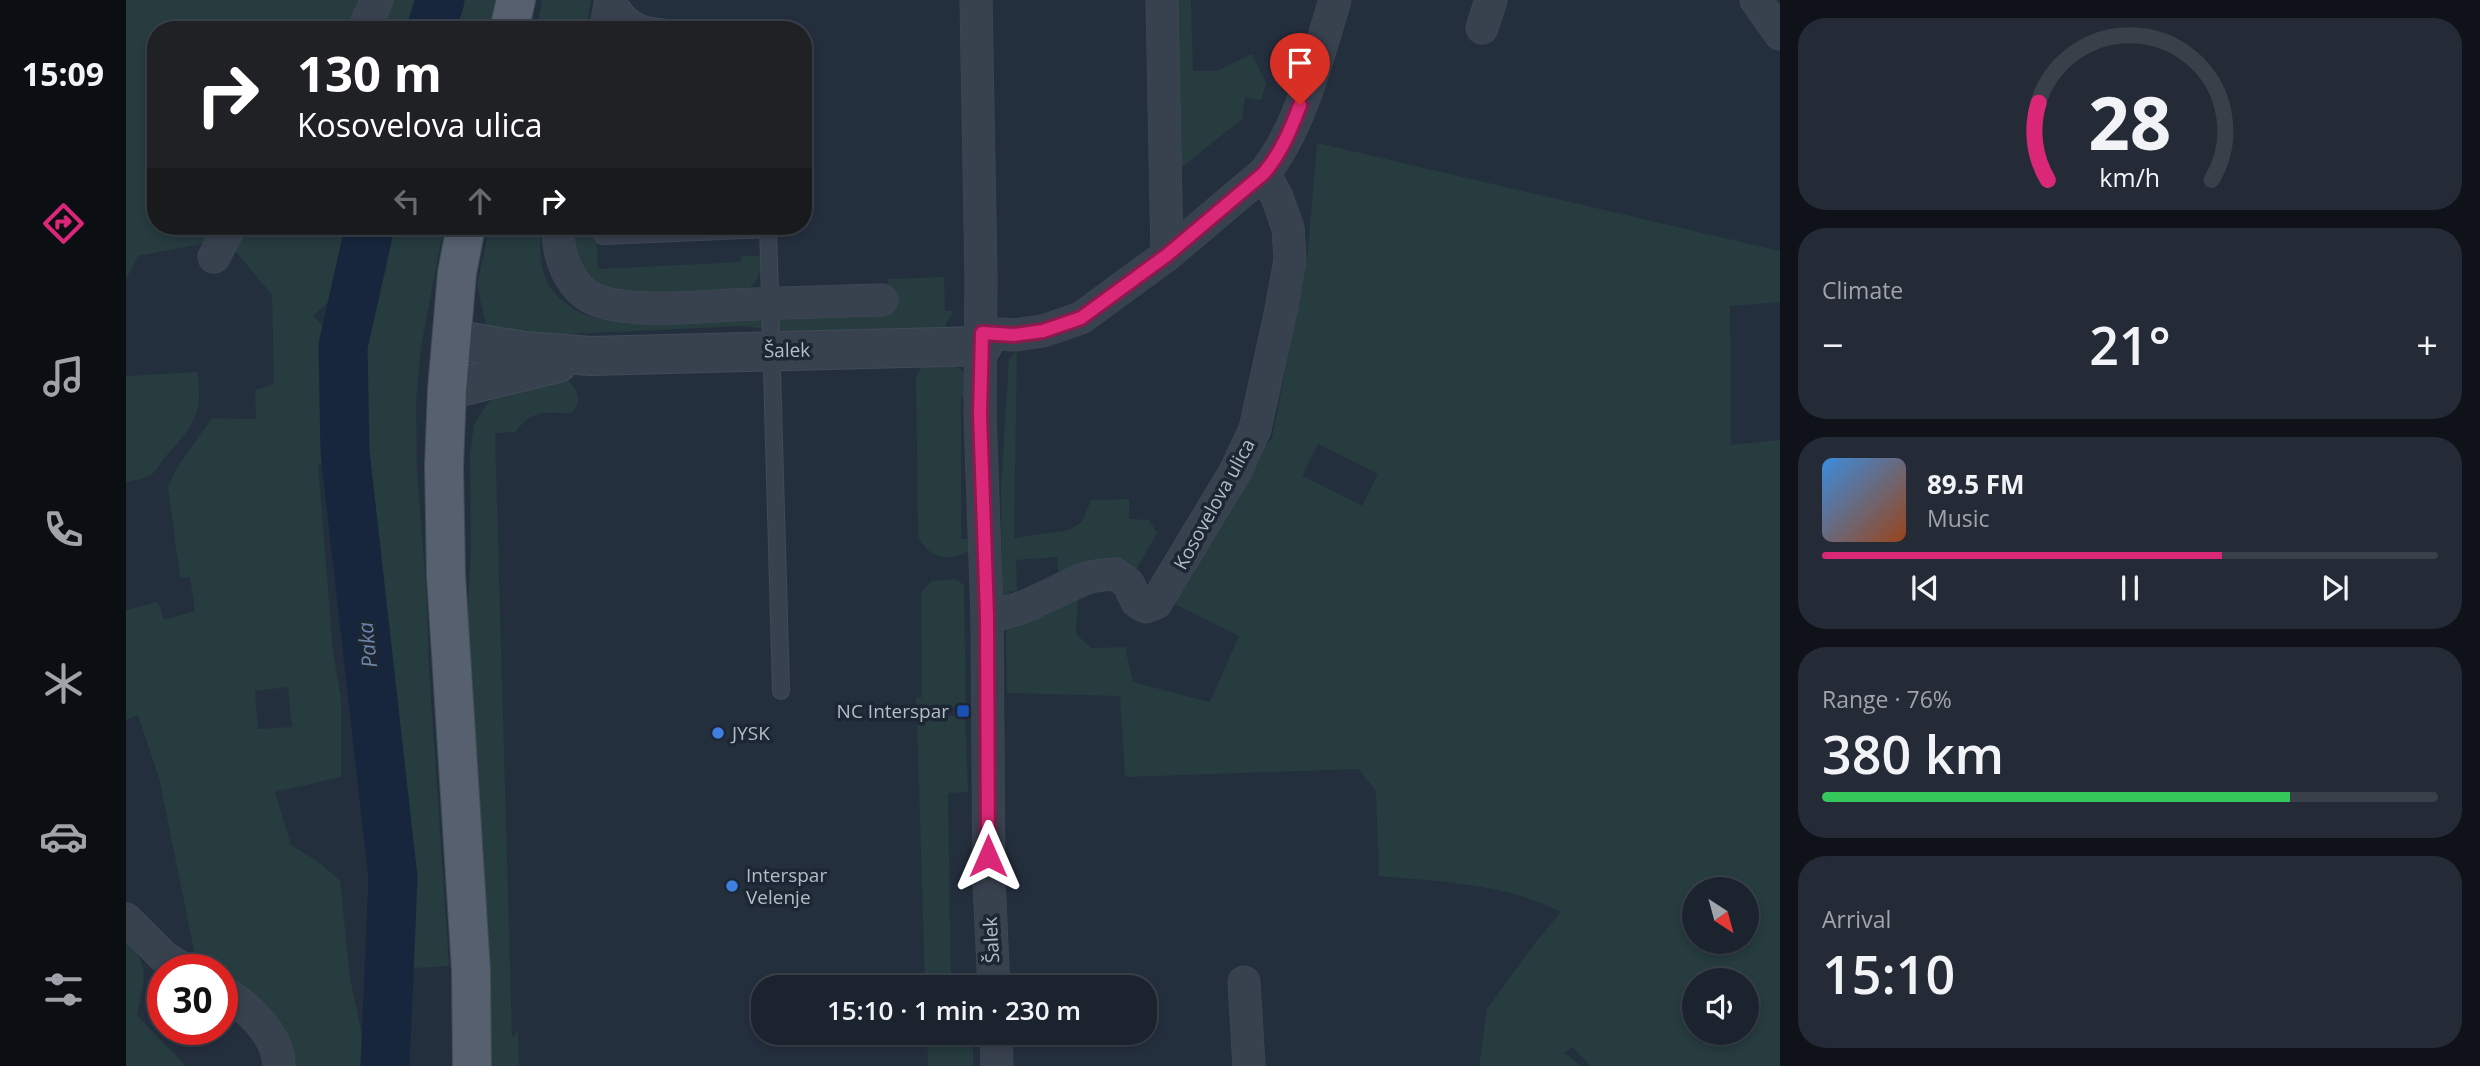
<!DOCTYPE html>
<meta charset="utf-8">
<style>
body{margin:0;font-family:"Open Sans",sans-serif;background:#242b36;color:#f1f3f6;height:100vh;display:flex;flex-direction:column;font-size:26px;white-space:nowrap}
*{box-sizing:border-box;margin:0}
p{font-size:23px;color:#a0a4aa}
.icon{flex:none;width:38px;height:38px;fill:none;stroke:currentColor;stroke-width:2;stroke-linecap:round;stroke-linejoin:round}
.map{position:relative;flex:1;overflow:hidden}
.sheet{display:flex;flex-direction:column;gap:18px;padding:18px;background:#0f1319;width:700px}
.sheet>*{flex:none}
.banner{position:absolute;left:21px;top:21px;width:665px;height:214px;border-radius:28px;box-shadow:0 4px 10px #0003,0 0 0 2px #39404a;background:#202124;color:#fff;overflow:hidden}
.needle{width:46px;rotate:144deg}
.buttons{position:absolute;left:1556px;top:877px;display:grid;gap:14px}
.buttons a{display:grid;place-items:center;width:77px;height:77px;border-radius:50%;background:#1b232e;box-shadow:0 4px 10px #0003,0 0 0 2px #39404a;font-size:35px}
.speed{position:absolute;left:21px;top:954px;display:flex;gap:14px;font-size:35px;font-weight:700;text-align:center}
.speed>*{display:grid;place-content:center;width:91px;height:91px;border-radius:50%;background:#1b232e;box-shadow:0 4px 10px #0003,0 0 0 2px #39404a;line-height:1}
.speed .limit{border:10px solid #d22;background:#fff;color:#111}
.pin{position:absolute;display:grid;place-items:center;width:60px;height:60px;color:#fff;margin:-72px -30px;border-radius:50% 50% 50% 0;rotate:-45deg;box-shadow:0 0 7px #0007}
.pin .icon{rotate:45deg}
.me{position:absolute;width:77px;margin:-38px;rotate:0deg;stroke-linejoin:round;filter:drop-shadow(0 0 5px #0008)}
.turn{display:flex;align-items:center;gap:24px;height:147px;padding:0 35px;font-size:32px}
.turn .icon{width:91px;height:91px;stroke-width:2.5}
.turn b{display:block;font-size:49px;line-height:60px}
.lanes{display:flex;align-items:center;height:66px;padding:0 35px;background:#0003;justify-content:center;gap:35px;direction:ltr}
.lanes .off{opacity:.35}
.big{font-size:52px;font-weight:600;line-height:1.1}
.sheet .tile{flex:1;display:flex;flex-direction:column;justify-content:center;gap:10px;min-width:0;padding:0 24px;border-radius:28px;background:#242b36}
.sheet .dial{align-items:center;gap:0}
.dial svg{height:182px;overflow:visible;fill:none;stroke:#39404a;stroke-width:7;stroke-linecap:round;text-anchor:middle}
.dial text{fill:#f1f3f6;stroke:none}
.song{display:flex;align-items:center;gap:21px}
.cover{width:84px;height:84px;border-radius:10px;background:linear-gradient(135deg,hsl(210 70% 55%),hsl(20 70% 35%))}
.played{height:7px;border-radius:4px;background:linear-gradient(90deg,#db2777 65%,#39404a 65%)}
.keys{display:flex;justify-content:space-around;direction:ltr}
.heat{display:flex;justify-content:space-between;align-items:center;font-size:38px;direction:ltr}
.charge{height:10px;border-radius:5px;background:linear-gradient(90deg,#34c759 76%,#39404a 0)}
.trip{position:absolute;left:625px;top:975px;width:406px;height:70px;border-radius:28px;background:#1b232e;box-shadow:0 4px 10px #0003,0 0 0 2px #39404a;font-weight:600;line-height:70px;text-align:center}
main{display:flex;flex:1;min-height:0}
.menu{display:flex;flex-direction:column;width:126px;justify-content:space-around;align-items:center;background:#0b0e12;color:#a0a4aa}
.menu .icon{width:49px;height:49px}
.menu .current{color:#db2777}
.menu b{font-size:32px;color:#f1f3f6}
.map>svg:first-child{display:block}
.green{fill:#263c3f;fill-rule:evenodd}
.lines{fill:none;stroke-linecap:round;stroke-linejoin:round}
.river{stroke:#17263c;stroke-width:49}
.service-casing{stroke:#414a57;stroke-width:18}
.minor-casing{stroke:#414a57;stroke-width:33}
.tertiary-casing{stroke:#414a57;stroke-width:40}
.primary-casing{stroke:#414a57;stroke-width:40}
.service{stroke:#38414e;stroke-width:16}
.minor{stroke:#38414e;stroke-width:32}
.tertiary{stroke:#38414e;stroke-width:38}
.primary{stroke:#56606e;stroke-width:38}
.route-casing{stroke:#8e194d;stroke-width:18}
.route{stroke:#db2777;stroke-width:12}
.transit-dot{fill:#1a4fb4;stroke:#1d2633;stroke-width:2.5}
.shop-dot{fill:#3f7fe0;stroke:#1d2633;stroke-width:2.5}
.labels{text-anchor:middle;dominant-baseline:central;stroke-width:7;stroke-linejoin:round;paint-order:stroke}
.street-label{font-size:19px;fill:#b4bcc9;stroke:#1d2633}
.poi-label{font-size:19px;fill:#b4bcc9;stroke:#1d2633;text-anchor:start}
.water-label{font-size:21px;font-style:italic;fill:#6d86a8;stroke:#1d2633}
</style>
<main>
<nav class="menu">
<b>15:09</b>
<svg class="icon current" aria-label="directions" viewBox="0 0 24 24"><path d="M12 3l9 9-9 9-9-9zM9 14v-3h6M13 9l2 2-2 2"/></svg>
<svg class="icon" aria-label="music" viewBox="0 0 24 24"><path d="M9 18V5l10-2v13"/><circle cx="6" cy="18" r="3"/><circle cx="16" cy="16" r="3"/></svg>
<svg class="icon" aria-label="phone" viewBox="0 0 24 24"><path d="M5 4h4l2 5-3 2q2 4 5 5l2-3 5 2v4C11 20 4 13 5 4z"/></svg>
<svg class="icon" aria-label="climate" viewBox="0 0 24 24"><path d="M12 3v18M4 7l16 10M4 17L20 7"/></svg>
<svg class="icon" aria-label="car" viewBox="0 0 24 24"><path d="M5 17H2v-5l4-1 3-4h7l3 4 3 1v5h-3M9 17h6M6 11h13"/><circle cx="7" cy="17" r="2"/><circle cx="17" cy="17" r="2"/></svg>
<svg class="icon" aria-label="filters" viewBox="0 0 24 24"><path d="M4 7h16M4 17h16"/><circle cx="9" cy="7" r="2"/><circle cx="15" cy="17" r="2"/></svg>
</nav>
<div class="map">
<svg width="1654" height="1066" viewBox="0 0 1654 1066">
<rect width="100%" height="100%" fill="#242f3e"/>
<g class="green">
<path d="M0 0H245L229 30H30V226H97L81 243 12 256 0 279Z"/>
<path d="M260 0H305L292 1 283 30H246Z"/>
<path d="M323 0H376L368 30H314Z"/>
<path d="M416 0H465L460 30H411Z"/>
<path d="M1051 0H1065L1067 71H1091L1126 54 1140 83 1135 100 1119 97 1116 119 1045 176 1055 153Z"/>
<path d="M1191 143 1654 251V302L1604 306 1605 445 1654 440V1066H1465L1446 1047 1439 1053 1455 1066H1353L1361 1009 1409 943 1435 912C1382 884 1312 881 1253 876L1250 791 1232 769 999 777 994 696 881 693 880 620 952 591 950 634 965 648 999 647 1007 682 1084 702 1113 636 1047 603 1114 477 1146 438 1181 260ZM1192 444 1252 474 1236 506 1176 476ZM1568 889H1620V942H1568ZM1568 980H1620V1032H1568Z"/>
<path d="M111 226H226C220 251 216 278 203 301 199 307 192 310 187 316L212 341 209 355 211 456 192 466 207 652 215 700V777L149 792 165 845 188 859 214 880 224 978 238 1045 236 1066H165C151 1017 145 999 96 976V970L82 969 71 965 33 778 12 715 0 720V610L32 602 38 620 69 611 64 577 54 578 42 487 50 469 86 418 130 419 129 390 148 384 146 295 105 246ZM162 687 166 727 132 729 129 691Z"/>
<path d="M255 226H318L295 347 290 400 291 472 300 585 303 668 323 966 288 968V876L273 748 239 537 231 457V357L237 309Z"/>
<path d="M364 226H415C414 246 412 270 425 288 433 300 449 312 463 316 512 332 588 322 639 317L638 329 616 326 425 335 370 331 360 325 351 285Z"/>
<path d="M444 226H470L472 269 615 262V256H637C636 271 632 284 617 292 603 300 493 298 477 292 459 284 445 243 444 226Z"/>
<path d="M818 277 819 311H828L820 324V332L709 337 651 330 650 317 762 310V279Z"/>
<path d="M891 350 888 538 943 530 956 522 965 500 1003 499V519L1023 520 1031 533 1006 577 932 574V557L890 560 891 591 883 592 882 604 876 601 875 487 883 359Z"/>
<path d="M809 361C837 364 838 370 847 395L835 397V539H845L843 551C822 563 802 558 792 536L790 377 796 367Z"/>
<path d="M71 372C78 414 67 426 40 456 35 461 32 469 26 474 21 479 8 480 0 482V376Z"/>
<path d="M439 377C450 388 459 400 445 413 418 413 407 409 389 432L369 433 386 1037 392 1031 393 1066H362L341 625 345 546 344 453 348 425 360 405 379 389Z"/>
<path d="M829 579 838 585 840 707 790 708V698L796 697 795 593 806 581Z"/>
<path d="M839 716 842 792 822 793 825 987H799L791 717Z"/>
<path d="M0 935C24 968 19 978 11 1015L60 1066H0Z"/>
<path d="M801 1033H847V1066H802Z"/>
</g>
<g class="lines">
<g class="river">
<path d="M305 30 314 0"/>
<path d="M244 226 217 346 219 452 267 878 259 1066"/>
</g>
<defs>
<g id="service">
<path d="M492 0C510 39 552 24 586 30"/>
<path d="M642 226 655 691"/>
<path d="M477 236 642 229"/>
</g>
<g id="minor">
<path d="M850 0 855 276 854 414 861 616 863 882 868 987"/>
<path d="M1036 0 1041 255"/>
<path d="M1630 0 1654 34"/>
<path d="M1356 28 1365 0"/>
<path d="M237 30 251 0"/>
<path d="M479 30 485 0"/>
<path d="M432 226C431 254 443 291 473 301 508 313 569 307 606 305 656 303 706 301 756 300"/>
<path d="M88 257 104 226"/>
<path d="M856 333 888 335 917 331 955 318 1041 255 1138 173C1174 130 1193 53 1209 0"/>
<path d="M861 616C897 613 928 590 961 578 970 575 980 575 989 574L1002 583 1011 602 1020 607 1030 603 1109 472 1129 429 1155 310 1164 260 1162 228 1151 197 1138 173"/>
<path d="M0 919 38 957 59 970"/>
<path d="M1118 982 1123 1066"/>
<path d="M96 991C121 1006 153 1035 153 1066"/>
<path d="M870 1032 871 1066"/>
</g>
<g id="tertiary">
<path d="M326 339 398 351 465 356 856 346"/>
<path d="M321 390 432 363"/>
</g>
<g id="primary">
<path d="M383 30 390 0"/>
<path d="M340 226 331 273 321 390 318 466 320 575 345 970 346 1066"/>
</g>
</defs>
<use href="#service" class="service-casing"/>
<use href="#minor" class="minor-casing"/>
<use href="#tertiary" class="tertiary-casing"/>
<use href="#primary" class="primary-casing"/>
<use href="#service" class="service"/>
<use href="#minor" class="minor"/>
<use href="#tertiary" class="tertiary"/>
<use href="#primary" class="primary"/>
</g>
<g class="lines">
<defs>
<path id="route" d="M862 856 861 615 854 414 856 333 888 335 917 331 955 318 1041 255 1138 173C1155 153 1165 129 1174 105"/>
</defs>
<use href="#route" class="route-casing"/>
<use href="#route" class="route"/>
</g>
<rect class="transit-dot" x="830" y="704" width="14" height="14" rx="3.5"/>
<g class="shop-dot">
<circle cx="592" cy="733" r="7"/>
<circle cx="606" cy="886" r="7"/>
</g>
<g class="labels">
<g class="street-label">
<text transform="translate(661 350) rotate(-1)">Šalek</text>
<text transform="translate(1088 504) rotate(-61)">Kosovelova ulica</text>
<text transform="translate(865 940) rotate(-93)">Šalek</text>
</g>
<g class="poi-label">
<text x="823" y="711" text-anchor="end">NC Interspar</text>
<text x="606" y="733">JYSK</text>
<text x="620" y="875">Interspar<tspan x="620" dy="22">Velenje</tspan></text>
</g>
<g class="water-label">
<text transform="translate(241 645) rotate(-96)">Paka</text>
</g>
</g>
</svg>
<div class="buttons">
<a><svg class="needle" viewBox="-14 -14 28 28"><path d="M0-13l5 13h-10z" fill="#e53935"/><path d="M0 13l5-13h-10z" fill="#a0a4aa"/></svg></a>
<a><svg class="icon" aria-label="sound" viewBox="0 0 24 24"><path d="M4 9h4l5-4v14l-5-4H4zM17 9q2 3 0 6"/></svg></a>
</div>
<div class="speed"><div class="limit">30</div></div>
<div class="pin" style="left:1174px;top:105px;background:#d93025"><svg class="icon" aria-label="arrive" viewBox="0 0 24 24"><path d="M6 21V4h12l-3 4 3 4H6"/></svg></div>
<svg class="me" style="left:862px;top:856px" viewBox="-20 -20 40 40"><path d="M0-17L14 15 0 8-14 15z" fill="#db2777" stroke="#fff" stroke-width="4"/></svg>
<div class="trip">15:10 · 1 min · 230 m</div>
<div class="banner">
<div class="turn"><svg class="icon" aria-label="right" viewBox="0 0 24 24"><path d="M7 20v-9h11M14 6l5 5-5 5"/></svg><div><b>130 m</b>Kosovelova ulica</div></div>
<div class="lanes"><svg class="icon off" aria-label="left" viewBox="0 0 24 24"><path d="M17 20v-9H6M10 6l-5 5 5 5"/></svg><svg class="icon off" aria-label="ahead" viewBox="0 0 24 24"><path d="M12 20V5M6 11l6-6 6 6"/></svg><svg class="icon" aria-label="right" viewBox="0 0 24 24"><path d="M7 20v-9h11M14 6l5 5-5 5"/></svg></div>
</div>
</div>
<section class="sheet">
<div class="tile dial"><svg viewBox="0 0 100 80">
<path d="M14 69A42 42 0 1 1 86 69"/>
<path d="M14 69A42 42 0 0 1 10 35" stroke="#db2777"/>
<text x="50" y="56" font-size="32" font-weight="700">28</text>
<text x="50" y="72" font-size="11">km/h</text>
</svg></div>
<div class="tile"><p>Climate</p>
<div class="heat"><a>−</a><b class="big">21°</b><a>+</a></div>
</div>
<div class="tile">
<div class="song"><i class="cover"></i><div><b>89.5 FM</b><p>Music</p></div></div>
<div class="played"></div>
<div class="keys"><svg class="icon" aria-label="previous" viewBox="0 0 24 24"><path d="M18 5L8 12l10 7zM5 5v14"/></svg><svg class="icon" aria-label="pause" viewBox="0 0 24 24"><path d="M8 5v14M16 5v14"/></svg><svg class="icon" aria-label="next" viewBox="0 0 24 24"><path d="M6 5l10 7-10 7zM19 5v14"/></svg></div>
</div>
<div class="tile"><p>Range · 76%</p><b class="big">380 km</b><div class="charge"></div></div>
<div class="tile"><p>Arrival</p><b class="big">15:10</b></div>
</section>
</main>
